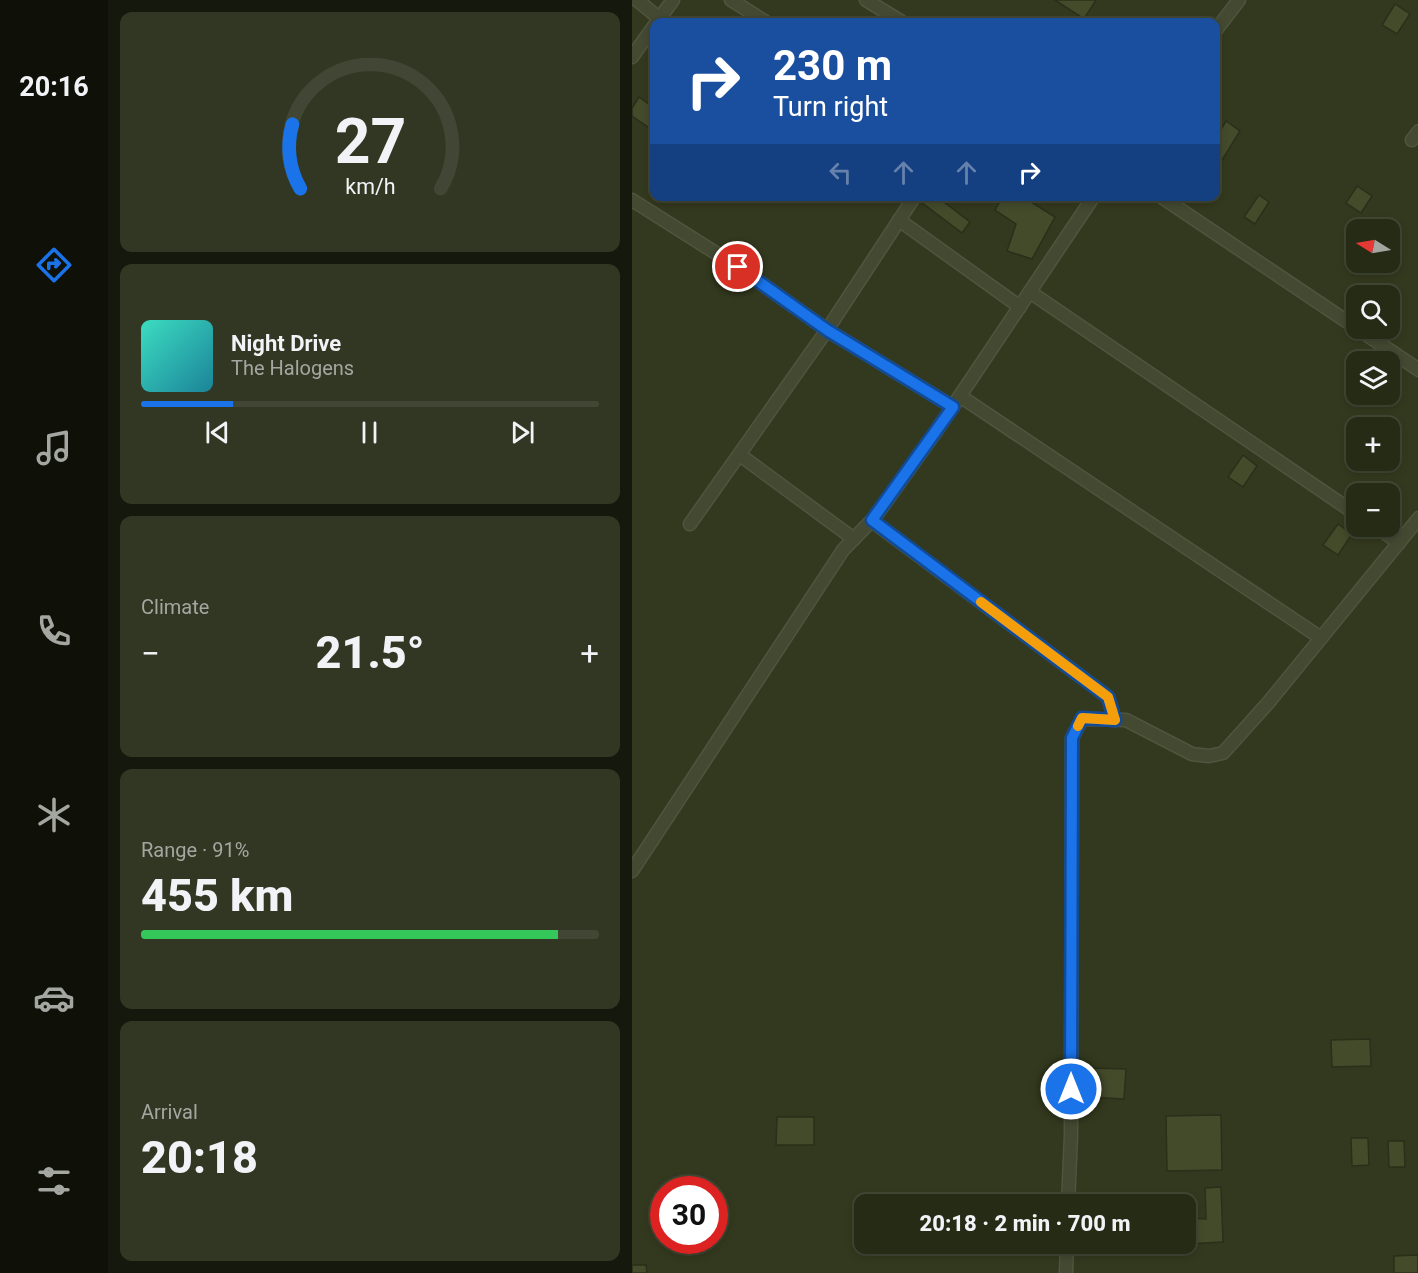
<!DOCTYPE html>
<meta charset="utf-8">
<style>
body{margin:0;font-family:Roboto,sans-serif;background:#323723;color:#f1f3f6;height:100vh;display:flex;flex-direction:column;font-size:22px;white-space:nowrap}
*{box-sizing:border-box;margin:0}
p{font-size:20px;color:#a4a7a1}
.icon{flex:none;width:33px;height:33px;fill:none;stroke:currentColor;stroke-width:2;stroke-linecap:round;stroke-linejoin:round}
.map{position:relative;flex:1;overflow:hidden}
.panel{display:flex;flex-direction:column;gap:12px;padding:12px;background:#15180c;width:524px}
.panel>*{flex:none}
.hud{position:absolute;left:18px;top:18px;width:570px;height:183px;border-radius:12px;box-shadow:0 3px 9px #0003,0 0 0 2px #424735;background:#1a4fa0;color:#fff;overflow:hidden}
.needle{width:39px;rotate:281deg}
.tools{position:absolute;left:714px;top:219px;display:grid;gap:12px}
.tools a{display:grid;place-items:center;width:54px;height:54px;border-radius:12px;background:#262b16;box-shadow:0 3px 9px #0003,0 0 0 2px #424735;font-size:30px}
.speed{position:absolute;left:18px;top:1176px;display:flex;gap:12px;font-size:30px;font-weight:700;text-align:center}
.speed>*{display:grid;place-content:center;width:78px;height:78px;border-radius:50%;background:#262b16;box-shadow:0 3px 9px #0003,0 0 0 2px #424735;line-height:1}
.speed .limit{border:9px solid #d22;background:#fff;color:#111}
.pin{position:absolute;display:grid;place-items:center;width:51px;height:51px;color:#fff;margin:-26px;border:3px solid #fff;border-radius:50%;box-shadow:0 2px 6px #0007}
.me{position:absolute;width:66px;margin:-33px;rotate:0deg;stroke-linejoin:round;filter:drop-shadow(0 0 4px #0008)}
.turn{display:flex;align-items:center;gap:21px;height:126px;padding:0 24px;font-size:27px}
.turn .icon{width:78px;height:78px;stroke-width:2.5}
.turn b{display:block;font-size:42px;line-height:51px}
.lanes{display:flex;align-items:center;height:57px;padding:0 24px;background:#0003;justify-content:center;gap:30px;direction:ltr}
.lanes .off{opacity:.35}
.big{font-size:45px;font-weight:800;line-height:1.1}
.panel .tile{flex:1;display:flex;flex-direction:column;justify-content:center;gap:9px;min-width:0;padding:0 21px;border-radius:12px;background:#323723}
.panel .dial{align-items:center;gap:0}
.dial svg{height:156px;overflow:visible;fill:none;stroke:#424735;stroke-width:7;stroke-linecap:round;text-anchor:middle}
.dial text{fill:#f1f3f6;stroke:none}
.song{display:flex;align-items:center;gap:18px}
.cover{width:72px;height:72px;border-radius:9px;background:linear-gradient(135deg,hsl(170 70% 55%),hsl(190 70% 35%))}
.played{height:6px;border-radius:3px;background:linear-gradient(90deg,#1a73e8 20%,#424735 20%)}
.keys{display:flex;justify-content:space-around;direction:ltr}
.heat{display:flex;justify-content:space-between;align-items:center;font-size:33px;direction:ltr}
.charge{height:9px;border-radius:4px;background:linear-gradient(90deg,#34c759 91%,#424735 0)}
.trip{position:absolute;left:222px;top:1194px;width:342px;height:60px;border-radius:12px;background:#262b16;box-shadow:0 3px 9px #0003,0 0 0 2px #424735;font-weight:800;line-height:60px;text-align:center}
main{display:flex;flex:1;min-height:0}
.menu{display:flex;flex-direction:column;width:108px;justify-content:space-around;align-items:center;background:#0f1109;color:#a4a7a1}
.menu .icon{width:42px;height:42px}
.menu .on{color:#1a73e8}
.menu b{font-size:27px;color:#f1f3f6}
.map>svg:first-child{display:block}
.building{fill:#444b2b;stroke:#2a2f19;stroke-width:1.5}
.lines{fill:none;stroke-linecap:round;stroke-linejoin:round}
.minor-casing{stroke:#4f553e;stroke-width:15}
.minor{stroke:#444932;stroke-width:12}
.route-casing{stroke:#114b97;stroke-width:15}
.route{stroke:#1a73e8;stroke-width:10}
.slow{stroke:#f59e0b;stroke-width:10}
</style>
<main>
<nav class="menu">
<b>20:16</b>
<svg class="icon on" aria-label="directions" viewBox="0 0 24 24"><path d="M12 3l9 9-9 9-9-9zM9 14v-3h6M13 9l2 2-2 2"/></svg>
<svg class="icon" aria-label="music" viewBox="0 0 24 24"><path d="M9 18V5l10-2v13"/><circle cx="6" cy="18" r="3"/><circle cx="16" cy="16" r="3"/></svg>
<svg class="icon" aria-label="phone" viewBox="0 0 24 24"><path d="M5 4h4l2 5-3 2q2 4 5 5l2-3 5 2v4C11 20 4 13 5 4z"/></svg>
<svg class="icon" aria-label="climate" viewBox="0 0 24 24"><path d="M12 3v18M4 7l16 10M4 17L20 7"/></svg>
<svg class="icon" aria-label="car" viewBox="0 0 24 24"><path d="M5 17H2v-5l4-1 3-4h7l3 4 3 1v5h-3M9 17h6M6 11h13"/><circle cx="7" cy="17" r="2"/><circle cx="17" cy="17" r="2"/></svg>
<svg class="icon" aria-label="filters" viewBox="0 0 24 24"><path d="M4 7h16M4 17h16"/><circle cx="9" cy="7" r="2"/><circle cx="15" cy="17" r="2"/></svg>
</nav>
<section class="panel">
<div class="tile dial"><svg viewBox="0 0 100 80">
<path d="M14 69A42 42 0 1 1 86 69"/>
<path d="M14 69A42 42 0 0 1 10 36" stroke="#1a73e8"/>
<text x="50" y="56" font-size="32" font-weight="700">27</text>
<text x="50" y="72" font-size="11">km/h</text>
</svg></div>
<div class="tile">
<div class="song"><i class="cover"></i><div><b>Night Drive</b><p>The Halogens</p></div></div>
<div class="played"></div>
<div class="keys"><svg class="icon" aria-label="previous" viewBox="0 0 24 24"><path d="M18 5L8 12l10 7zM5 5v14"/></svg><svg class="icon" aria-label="pause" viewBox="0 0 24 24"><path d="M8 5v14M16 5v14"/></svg><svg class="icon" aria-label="next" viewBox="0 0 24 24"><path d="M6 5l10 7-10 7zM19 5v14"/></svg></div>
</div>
<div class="tile"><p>Climate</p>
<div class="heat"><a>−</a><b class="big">21.5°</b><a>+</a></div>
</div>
<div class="tile"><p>Range · 91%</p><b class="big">455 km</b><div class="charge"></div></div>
<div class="tile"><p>Arrival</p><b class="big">20:18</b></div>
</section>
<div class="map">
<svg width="787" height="1273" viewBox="0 0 787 1273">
<rect width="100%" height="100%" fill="#33391e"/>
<g class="building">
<path d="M423 0H464L452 19Z"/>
<path d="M763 4 778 14 765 34 750 25Z"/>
<path d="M7 97 22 108V131L0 116V108Z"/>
<path d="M594 121 608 131 584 170V138Z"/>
<path d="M725 186 740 196 729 213 714 203Z"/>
<path d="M627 195 637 202 623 224 612 217Z"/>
<path d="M291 196H304L338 222 330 233 289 202Z"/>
<path d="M371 196H403L399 202 423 217 400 259 375 251 384 224 363 210Z"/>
<path d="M611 455 625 466 611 487 596 477Z"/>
<path d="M706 524 720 534 706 555 691 545Z"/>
<path d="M738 1039 739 1066 700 1067 699 1040Z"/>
<path d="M457 1068 494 1069 492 1099 456 1097Z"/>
<path d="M589 1115 590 1170 535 1171 534 1116Z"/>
<path d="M145 1117H182V1145H144Z"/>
<path d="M719 1138H736L737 1165 720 1166Z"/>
<path d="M756 1141H772L773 1167H757Z"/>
<path d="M589 1187 591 1242 554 1244V1218L574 1219 573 1188Z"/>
<path d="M786 1255V1273H762V1256Z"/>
<path d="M0 1265H14L15 1273H0Z"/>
</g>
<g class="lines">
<defs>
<g id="minor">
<path d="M5 0 28 19"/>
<path d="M99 0 134 22"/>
<path d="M234 0 270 22"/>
<path d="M25 22 41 0"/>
<path d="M584 30 607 0"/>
<path d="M0 57 22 26"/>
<path d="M780 140 787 131"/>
<path d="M283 196 195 330 321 407"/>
<path d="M528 196 787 370"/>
<path d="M0 200 106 267 195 330 58 524"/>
<path d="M267 220 388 307"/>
<path d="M398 292 724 514"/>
<path d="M328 396 689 638"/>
<path d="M108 455 222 539"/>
<path d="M240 521 476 697 483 720"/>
<path d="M743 526 767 543"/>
<path d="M0 871 211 550 243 517 303 433 462 196"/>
<path d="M436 1204 439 1135 440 738 450 719 494 720 560 754 577 756 591 753 636 703 787 518"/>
<path d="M434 1273 435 1244"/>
</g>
</defs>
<use href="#minor" class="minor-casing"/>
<use href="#minor" class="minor"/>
</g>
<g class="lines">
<defs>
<path id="route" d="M106 267 195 330 321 407 240 520 476 697 483 720 450 718 440 738 439 1089"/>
</defs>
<use href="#route" class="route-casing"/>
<use href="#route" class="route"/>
<path class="slow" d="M349 602 476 697 483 720 450 718 446 726"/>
</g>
</svg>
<div class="tools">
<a><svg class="needle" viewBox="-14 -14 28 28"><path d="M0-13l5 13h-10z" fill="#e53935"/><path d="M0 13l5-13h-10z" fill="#a4a7a1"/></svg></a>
<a><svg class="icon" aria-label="search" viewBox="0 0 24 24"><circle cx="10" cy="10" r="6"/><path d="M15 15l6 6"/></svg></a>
<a><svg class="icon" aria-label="layers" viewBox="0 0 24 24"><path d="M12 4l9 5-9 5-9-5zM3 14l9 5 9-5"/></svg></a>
<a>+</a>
<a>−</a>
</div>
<div class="speed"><div class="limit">30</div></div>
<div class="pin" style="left:106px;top:267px;background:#d93025"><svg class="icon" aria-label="arrive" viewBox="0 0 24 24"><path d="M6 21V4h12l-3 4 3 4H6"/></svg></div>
<svg class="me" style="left:439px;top:1089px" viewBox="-20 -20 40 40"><circle r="17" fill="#1a73e8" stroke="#fff" stroke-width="3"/><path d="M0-11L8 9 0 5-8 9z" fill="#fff"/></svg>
<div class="trip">20:18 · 2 min · 700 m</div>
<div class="hud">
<div class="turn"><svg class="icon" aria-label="right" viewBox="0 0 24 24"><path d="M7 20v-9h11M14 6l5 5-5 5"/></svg><div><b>230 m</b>Turn right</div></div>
<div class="lanes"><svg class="icon off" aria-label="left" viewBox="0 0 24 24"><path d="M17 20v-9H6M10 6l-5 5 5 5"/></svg><svg class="icon off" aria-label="ahead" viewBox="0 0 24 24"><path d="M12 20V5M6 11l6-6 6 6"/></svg><svg class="icon off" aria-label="ahead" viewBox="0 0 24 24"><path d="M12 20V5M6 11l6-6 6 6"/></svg><svg class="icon" aria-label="right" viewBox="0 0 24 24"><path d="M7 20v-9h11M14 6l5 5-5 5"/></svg></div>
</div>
</div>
</main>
